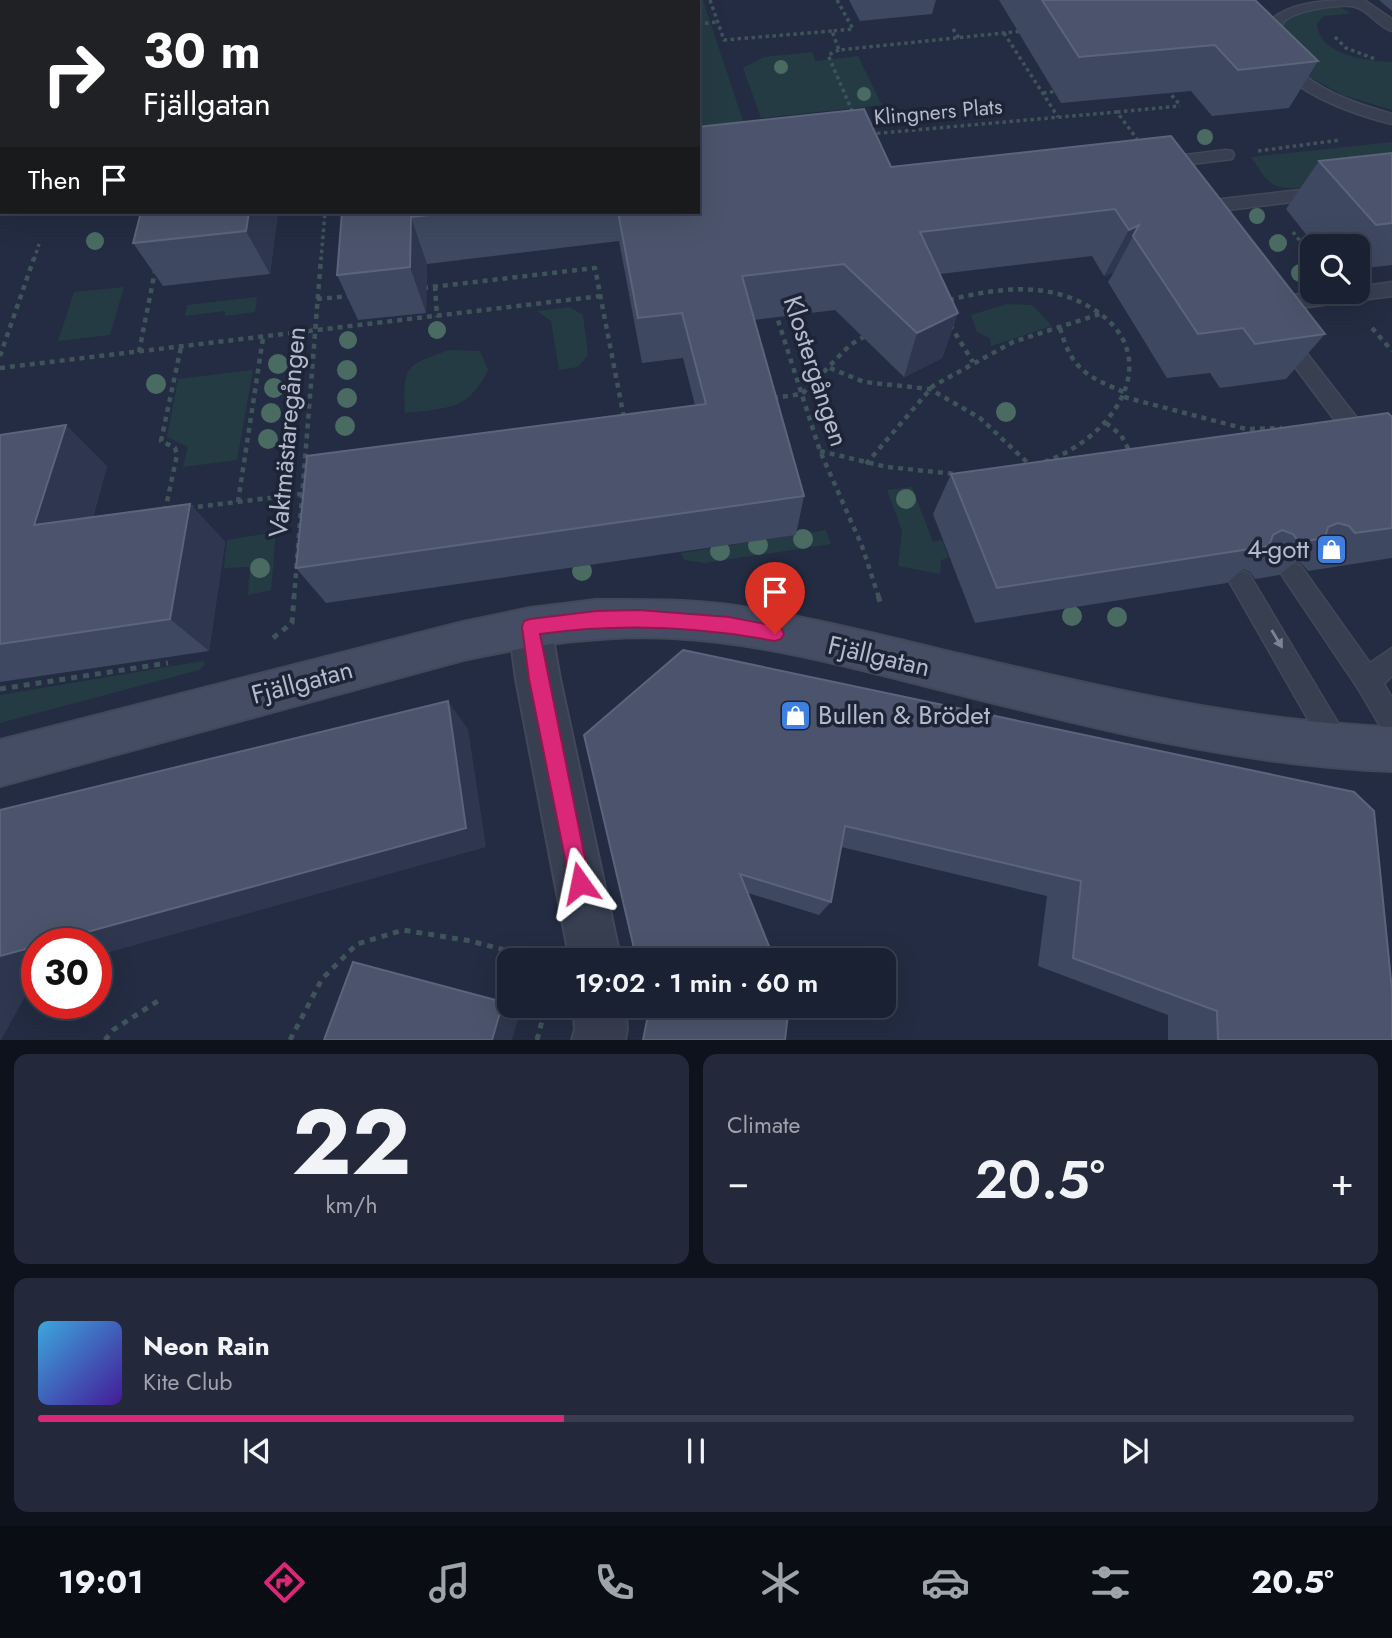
<!DOCTYPE html>
<meta charset="utf-8">
<style>
body{margin:0;font-family:Jost,sans-serif;background:#23293a;color:#f1f3f6;height:100vh;display:flex;flex-direction:column;font-size:26px;white-space:nowrap}
*{box-sizing:border-box;margin:0}
p{font-size:23px;color:#9fa3ac}
.icon{flex:none;width:38px;height:38px;fill:none;stroke:currentColor;stroke-width:2;stroke-linecap:round;stroke-linejoin:round}
.map{position:relative;height:1040px;overflow:hidden}
.details{display:flex;flex-direction:column;gap:14px;padding:14px;background:#0e121c;flex:1}
.details>*{flex:none}
.guide{position:absolute;left:0px;top:0px;width:700px;height:214px;box-shadow:0 7px 28px #0002,0 0 0 2px #383e4d;background:#202124;color:#fff;overflow:hidden}
.controls{position:absolute;left:1300px;top:234px;display:grid;gap:14px}
.controls a{display:grid;place-items:center;width:70px;height:70px;border-radius:14px;background:#1a2132;box-shadow:0 7px 28px #0002,0 0 0 2px #383e4d;font-size:35px}
.speed{position:absolute;left:21px;top:928px;display:flex;gap:14px;font-size:35px;font-weight:700;text-align:center}
.speed>*{display:grid;place-content:center;width:91px;height:91px;border-radius:50%;background:#1a2132;box-shadow:0 7px 28px #0002,0 0 0 2px #383e4d;line-height:1}
.speed .limit{border:10px solid #d22;background:#fff;color:#111}
.pin{position:absolute;display:grid;place-items:center;width:60px;height:60px;color:#fff;margin:-72px -30px;border-radius:50% 50% 50% 0;rotate:-45deg;box-shadow:0 0 7px #0007}
.pin .icon{rotate:45deg}
.me{position:absolute;width:77px;margin:-38px;rotate:348deg;stroke-linejoin:round;filter:drop-shadow(0 0 5px #0008)}
.turn{display:flex;align-items:center;gap:24px;height:147px;padding:0 28px;font-size:32px}
.turn .icon{width:91px;height:91px;stroke-width:2.5}
.turn b{display:block;font-size:49px;line-height:60px}
.then{display:flex;align-items:center;height:66px;padding:0 28px;background:#0003;gap:14px;font-size:26px}
.big{font-size:52px;font-weight:600;line-height:1.1}
.details .card{flex:1;display:flex;flex-direction:column;justify-content:center;gap:10px;min-width:0;padding:0 24px;border-radius:14px;background:#23293a}
.details .dial{align-items:center;gap:0}
.dial b{font-size:91px;line-height:1}
.song{display:flex;align-items:center;gap:21px}
.cover{width:84px;height:84px;border-radius:10px;background:linear-gradient(135deg,hsl(200 70% 55%),hsl(260 70% 35%))}
.played{height:7px;border-radius:4px;background:linear-gradient(90deg,#db2777 40%,#383e4d 40%)}
.keys{display:flex;justify-content:space-around;direction:ltr}
.heat{display:flex;justify-content:space-between;align-items:center;font-size:38px;direction:ltr}
.details .tiles{flex:1;display:grid;gap:14px;grid-template-columns:1fr 1fr}
.card:last-child{grid-column:span 2}
.trip{position:absolute;left:497px;top:948px;width:399px;height:70px;border-radius:14px;background:#1a2132;box-shadow:0 7px 28px #0002,0 0 0 2px #383e4d;font-weight:600;line-height:70px;text-align:center}
.menu{display:flex;height:112px;justify-content:space-around;align-items:center;background:#0a0d14;color:#9fa3ac}
.menu .icon{width:49px;height:49px}
.menu .on{color:#db2777}
.menu b{font-size:32px;color:#f1f3f6}
.map>svg:first-child{display:block}
.green{fill:#253b43}
.lines{fill:none;stroke-linecap:round;stroke-linejoin:round}
.lane-casing{stroke:#41485a;stroke-width:3}
.street-casing{stroke:#41485a;stroke-width:4}
.secondary-casing{stroke:#41485a;stroke-width:4}
.path-far2{stroke:#3f545a;stroke-width:3.5;stroke-dasharray:3.5 3.5;stroke-linecap:butt}
.path-far1{stroke:#3f545a;stroke-width:4.5;stroke-dasharray:5 5;stroke-linecap:butt}
.path{stroke:#3f545a;stroke-width:5;stroke-dasharray:6 6;stroke-linecap:butt}
.lane{fill:#383f51;fill-rule:evenodd}
.street{fill:#383f51;fill-rule:evenodd}
.secondary{fill:#454d65;fill-rule:evenodd}
.tree{fill:#4a6b62}
.wall{fill:#3e4860}
.shaded-wall{fill:#2e374f}
.building{fill:#4b546c;stroke:#5b647b;stroke-width:2}
.oneway{fill:#7c8395}
.route{fill:#db2777;stroke:#8e194d;stroke-width:2}
.labels{text-anchor:middle;dominant-baseline:central;stroke-width:7;stroke-linejoin:round;paint-order:stroke}
.far-street-label{font-size:21px;fill:#b4bacc;stroke:#1c2436}
.street-label{font-size:26px;fill:#b4bacc;stroke:#1c2436}
.poi-label{font-size:26px;fill:#b4bacc;stroke:#1c2436;text-anchor:end}
</style>
<div class="map">
<svg width="1392" height="1040" viewBox="0 0 1392 1040">
<rect width="100%" height="100%" fill="#232c42"/>
<g class="green">
<path d="M626 0H703L746 130 698 134V2Z"/>
<path d="M1334 5 1348 11 1349 14 1324 16 1317 24C1320 56 1367 61 1392 62V110L1343 95 1308 76 1281 30C1289 8 1314 7 1334 5Z"/>
<path d="M812 52 816 61 858 56 882 105 761 118 743 68 764 57Z"/>
<path d="M1392 142V176L1296 188C1267 189 1266 178 1251 157Z"/>
<path d="M124 287 110 335 58 341 74 292Z"/>
<path d="M257 297 255 312 225 316V311L185 316 187 305Z"/>
<path d="M1007 304 1032 305 1052 326 991 346 990 338 977 332 971 315Z"/>
<path d="M570 307 583 315 588 355 578 367 559 370 551 321 537 311Z"/>
<path d="M449 350 480 351 488 370C468 411 447 408 405 413 403 365 405 366 449 350Z"/>
<path d="M253 370 237 460 183 467 188 447 167 437 178 379Z"/>
<path d="M912 487 933 542 942 540 949 558 941 560 940 574 898 566 902 531 887 490Z"/>
<path d="M826 530 831 544 705 563 684 560 681 553Z"/>
<path d="M276 532 271 590 248 595 250 567 224 568 227 540Z"/>
<path d="M203 661 205 664 199 670 0 723V695Z"/>
</g>
<g class="lines">
<defs>
<g id="lane">
<path d="M1364 0 1392 19V31C1377 27 1368 8 1351 6 1336 5 1294 10 1284 22 1271 38 1291 65 1303 74 1329 95 1361 105 1392 114V124C1352 114 1248 81 1269 22 1290 0 1334 0 1364 0Z"/>
<path d="M1226 150 1232 151 1234 155 1232 159 1160 168 1152 163 1160 158Z"/>
<path d="M1325 187 1334 193 1331 197 1196 214 1187 208 1196 202Z"/>
<path d="M1392 282V296L1270 312 1263 310 1260 305 1263 300 1270 298 1316 292H1358V287Z"/>
<path d="M1284 331 1291 333 1392 463V489L1384 486 1277 343 1274 338 1277 333Z"/>
<path d="M1293 563 1301 566 1370 663 1392 648V676L1384 684 1392 698V735L1383 731 1359 690 1285 580 1281 573 1285 566Z"/>
<path d="M1241 570 1249 574 1347 738 1351 747 1347 756 1338 760 1329 756 1229 581 1233 574Z"/>
</g>
<g id="street">
<path d="M99 0H124L125 2H100Z"/>
<path d="M332 0H360L331 2Z"/>
<path d="M2 150V168L0 169V151Z"/>
<path d="M530 608 545 614 551 627 560 679 621 961H570L516 679 509 627 515 614Z"/>
<path d="M573 1006H625L627 1029 625 1040H572L575 1029Z"/>
</g>
<path id="secondary" d="M596 600C640 600 685 599 729 605 807 616 886 637 963 655 1103 688 1248 722 1392 727V771C1244 766 1097 729 954 693 862 670 768 643 673 638 601 634 533 645 463 660L0 786V740L463 622 530 608Z"/>
</defs>
<use href="#lane" class="lane-casing"/>
<use href="#street" class="street-casing"/>
<use href="#secondary" class="secondary-casing"/>
<g class="path-far2">
<path d="M710 0 724 40 832 31"/>
<path d="M837 0 853 29 832 31 839 50 1023 31"/>
<path d="M698 24 718 22"/>
<path d="M953 29 959 38"/>
<path d="M1004 33 1058 117"/>
<path d="M1335 37 1346 48 1375 59"/>
<path d="M839 50 828 55 853 113"/>
<path d="M1167 90 1181 106"/>
<path d="M1043 93 1059 91"/>
<path d="M1117 112 1180 106"/>
<path d="M870 134 1117 112 1137 139"/>
<path d="M1258 151 1340 140"/>
<path d="M1293 232 1312 256"/>
<path d="M34 260 39 244"/>
<path d="M321 260 325 212"/>
</g>
<g class="path-far1">
<path d="M435 286 437 317"/>
<path d="M423 288 595 268 624 418"/>
<path d="M317 299 351 296"/>
<path d="M949 300C989 290 1032 283 1071 298 1174 339 1125 434 1044 462"/>
<path d="M775 311 820 451 862 546 879 598"/>
<path d="M950 325 973 362"/>
<path d="M1060 328C1072 371 1087 376 1126 393"/>
<path d="M1372 328 1392 351"/>
<path d="M139 352 155 271"/>
<path d="M0 356 34 258"/>
<path d="M0 368 601 296"/>
<path d="M830 368 864 382 930 389 980 418 1030 465"/>
<path d="M1124 397 1246 429 1282 428"/>
<path d="M773 398 802 394 850 345 867 335"/>
<path d="M1106 423 1121 435 1130 452"/>
<path d="M820 451 887 467 956 474"/>
<path d="M866 464 933 386 1013 342 1100 314"/>
<path d="M238 502 263 338"/>
<path d="M188 508 302 494"/>
<path d="M165 511 177 455 175 448 161 441 181 347"/>
<path d="M294 598 321 258"/>
</g>
<g class="path">
<path d="M878 596 881 604"/>
<path d="M273 638 292 623 294 596"/>
<path d="M0 689 168 663"/>
<path d="M105 1040 113 1030 161 999"/>
<path d="M290 1040 322 979 357 944 403 930 471 941 541 960"/>
<path d="M537 1040 542 1021"/>
</g>
<use href="#lane" class="lane"/>
<use href="#street" class="street"/>
<use href="#secondary" class="secondary"/>
</g>
<g class="tree">
<circle cx="781" cy="67" r="7"/>
<circle cx="864" cy="94" r="7"/>
<circle cx="1205" cy="137" r="8"/>
<circle cx="1257" cy="216" r="8"/>
<circle cx="95" cy="241" r="9"/>
<circle cx="1278" cy="243" r="9"/>
<circle cx="1300" cy="273" r="9"/>
<circle cx="437" cy="330" r="9"/>
<circle cx="348" cy="340" r="9"/>
<circle cx="278" cy="364" r="10"/>
<circle cx="347" cy="370" r="10"/>
<circle cx="156" cy="384" r="10"/>
<circle cx="274" cy="388" r="10"/>
<circle cx="347" cy="398" r="10"/>
<circle cx="1006" cy="412" r="10"/>
<circle cx="271" cy="413" r="10"/>
<circle cx="345" cy="426" r="10"/>
<circle cx="268" cy="439" r="10"/>
<circle cx="906" cy="499" r="10"/>
<circle cx="803" cy="539" r="10"/>
<circle cx="758" cy="545" r="10"/>
<circle cx="720" cy="551" r="10"/>
<circle cx="260" cy="568" r="10"/>
<circle cx="582" cy="571" r="10"/>
<circle cx="1072" cy="616" r="10"/>
<circle cx="1117" cy="617" r="10"/>
</g>
<g class="wall">
<path d="M849 0H936L932 14 860 21Z"/>
<path d="M999 0H1255L1318 61 1289 108 1212 116 1191 91 1061 103Z"/>
<path d="M1379 0H1392V11Z"/>
<path d="M1171 136 1325 334 1286 379 1220 388 1210 373 1167 378 1108 282 1114 272 1104 276 1092 256 940 274 958 313 942 358 904 377 835 310 754 320 804 496 796 535 326 603 296 568 695 405 683 358 642 363 619 241 427 264 426 313 358 320 337 275 342 212H698L891 167Z"/>
<path d="M1392 153V265L1358 269V247H1316L1286 209 1319 161Z"/>
<path d="M278 212 270 274 163 286 133 243Z"/>
<path d="M1392 417V558L1308 571 1302 564 1296 562 1279 575 1255 579 1250 572 1243 569 1227 583 975 623 933 514 951 474Z"/>
<path d="M0 435 107 466 93 517 190 504 225 542 209 651 0 682Z"/>
<path d="M683 650 1392 1040H1168V1015L1038 966 1047 896 841 847 831 902 819 915 748 893 637 961Z"/>
</g>
<g class="shaded-wall">
<rect x="277" y="0" width="25" height="2"/>
<path d="M2 68V135L0 136V69Z"/>
<path d="M249 212H278L270 274 246 231Z"/>
<path d="M411 217 427 264 426 313 410 267Z"/>
<path d="M1139 225 1114 272 1104 276 1129 230Z"/>
<path d="M958 313 942 358 904 377 917 333Z"/>
<path d="M66 425 107 466 80 562 34 525Z"/>
<path d="M190 504 225 542 209 651 170 619Z"/>
<path d="M448 701 468 729 486 847 96 956V943H47Z"/>
<path d="M37 946V975L1 1040H0V956Z"/>
<path d="M353 962 509 1003V1006H522L512 1040H492Z"/>
</g>
<g class="building">
<path d="M0 0H90L92 2H2V68L0 69Z"/>
<rect x="196" y="0" width="81" height="2"/>
<path d="M1042 0H1255L1318 61 1238 70 1215 45 1079 57Z"/>
<path d="M864 109 891 167 1171 136 1325 334 1255 344 1243 328 1198 334 1133 236 1139 225 1129 230 1115 209 920 232 958 313 917 333 844 264 742 276 804 496 296 568 307 456 706 404 682 313 638 318 618 212H698V127Z"/>
<path d="M1392 153V223L1376 225 1319 161Z"/>
<path d="M141 212H249L246 231 133 243Z"/>
<path d="M342 212H457L411 217 410 267 337 275Z"/>
<path d="M1388 413 1392 417V528L1355 533 1349 526 1338 523 1328 527 1325 538 1299 542 1293 534 1282 530 1273 535 1269 546 997 588 951 474Z"/>
<path d="M66 425 34 525 190 504 170 619 0 644V435Z"/>
<path d="M683 650 1354 792 1374 811 1392 990V1040H1218L1217 1011 1073 958 1081 881 845 826 831 902 740 874 775 961H637L584 735Z"/>
<path d="M448 701 466 828 47 943H37V946L0 956V810Z"/>
<path d="M353 962 503 1002 492 1040H324Z"/>
<path d="M648 1006H789L785 1040H643L649 1010Z"/>
</g>
<defs><path id="oneway-solid" d="M-6-.8H1V-3.2L6.5 0L1 3.2V.8H-6Z" transform="scale(1.75)"/></defs>
<use class="oneway" href="#oneway-solid" transform="translate(1277 639) rotate(59)"/>
<path class="route" d="M639 610 729 617 775 626 781 628 784 634 781 639 775 641C696 626 620 623 540 634L590 883 587 890 580 893 573 890 570 883 529 679 522 627 524 621 530 619 596 611Z"/>
<defs>
<symbol id="shop-square" viewBox="-11 -11 22 22"><rect x="-9" y="-9" width="18" height="18" rx="4" fill="#3f7fe0" stroke="#1c2436"/><path d="M-5-2.5h2.3a2.7 3.5 0 0 1 5.4 0H5L5.5 6h-11ZM-1.5-2.5h3a1.5 2.3 0 0 0-3 0Z" fill="#fff"/></symbol>
</defs>
<g fill-rule="evenodd">
<use href="#shop-square" x="1314" y="532" width="35" height="35"/>
<use href="#shop-square" x="778" y="698" width="35" height="35"/>
</g>
<g class="labels">
<g class="far-street-label">
<text transform="translate(938 112) rotate(-5)">Klingners Plats</text>
</g>
<g class="street-label">
<text transform="translate(816 371) rotate(72)">Klostergången</text>
<text transform="translate(287 432) rotate(-85)">Vaktmästaregången</text>
<text transform="translate(879 656) rotate(13)">Fjällgatan</text>
<text transform="translate(302 682) rotate(-15)">Fjällgatan</text>
</g>
<g class="poi-label">
<text x="1309" y="549">4-gott</text>
<text x="818" y="715" text-anchor="start">Bullen &amp; Brödet</text>
</g>
</g>
</svg>
<div class="controls">
<a><svg class="icon" aria-label="search" viewBox="0 0 24 24"><circle cx="10" cy="10" r="6"/><path d="M15 15l6 6"/></svg></a>
</div>
<div class="speed"><div class="limit">30</div></div>
<div class="pin" style="left:775px;top:634px;background:#d93025"><svg class="icon" aria-label="arrive" viewBox="0 0 24 24"><path d="M6 21V4h12l-3 4 3 4H6"/></svg></div>
<svg class="me" style="left:580px;top:883px" viewBox="-20 -20 40 40"><path d="M0-17L14 15 0 8-14 15z" fill="#db2777" stroke="#fff" stroke-width="4"/></svg>
<div class="trip">19:02 · 1 min · 60 m</div>
<div class="guide">
<div class="turn"><svg class="icon" aria-label="right" viewBox="0 0 24 24"><path d="M7 20v-9h11M14 6l5 5-5 5"/></svg><div><b>30 m</b>Fjällgatan</div></div>
<div class="then">Then<svg class="icon" aria-label="arrive" viewBox="0 0 24 24"><path d="M6 21V4h12l-3 4 3 4H6"/></svg></div>
</div>
</div>
<section class="details">
<div class="tiles">
<div class="card dial"><b>22</b><p>km/h</p></div>
<div class="card"><p>Climate</p>
<div class="heat"><a>−</a><b class="big">20.5°</b><a>+</a></div>
</div>
<div class="card">
<div class="song"><i class="cover"></i><div><b>Neon Rain</b><p>Kite Club</p></div></div>
<div class="played"></div>
<div class="keys"><svg class="icon" aria-label="previous" viewBox="0 0 24 24"><path d="M18 5L8 12l10 7zM5 5v14"/></svg><svg class="icon" aria-label="pause" viewBox="0 0 24 24"><path d="M8 5v14M16 5v14"/></svg><svg class="icon" aria-label="next" viewBox="0 0 24 24"><path d="M6 5l10 7-10 7zM19 5v14"/></svg></div>
</div>
</div>
</section>
<nav class="menu">
<b>19:01</b>
<svg class="icon on" aria-label="directions" viewBox="0 0 24 24"><path d="M12 3l9 9-9 9-9-9zM9 14v-3h6M13 9l2 2-2 2"/></svg>
<svg class="icon" aria-label="music" viewBox="0 0 24 24"><path d="M9 18V5l10-2v13"/><circle cx="6" cy="18" r="3"/><circle cx="16" cy="16" r="3"/></svg>
<svg class="icon" aria-label="phone" viewBox="0 0 24 24"><path d="M5 4h4l2 5-3 2q2 4 5 5l2-3 5 2v4C11 20 4 13 5 4z"/></svg>
<svg class="icon" aria-label="climate" viewBox="0 0 24 24"><path d="M12 3v18M4 7l16 10M4 17L20 7"/></svg>
<svg class="icon" aria-label="car" viewBox="0 0 24 24"><path d="M5 17H2v-5l4-1 3-4h7l3 4 3 1v5h-3M9 17h6M6 11h13"/><circle cx="7" cy="17" r="2"/><circle cx="17" cy="17" r="2"/></svg>
<svg class="icon" aria-label="filters" viewBox="0 0 24 24"><path d="M4 7h16M4 17h16"/><circle cx="9" cy="7" r="2"/><circle cx="15" cy="17" r="2"/></svg>
<b>20.5°</b>
</nav>
